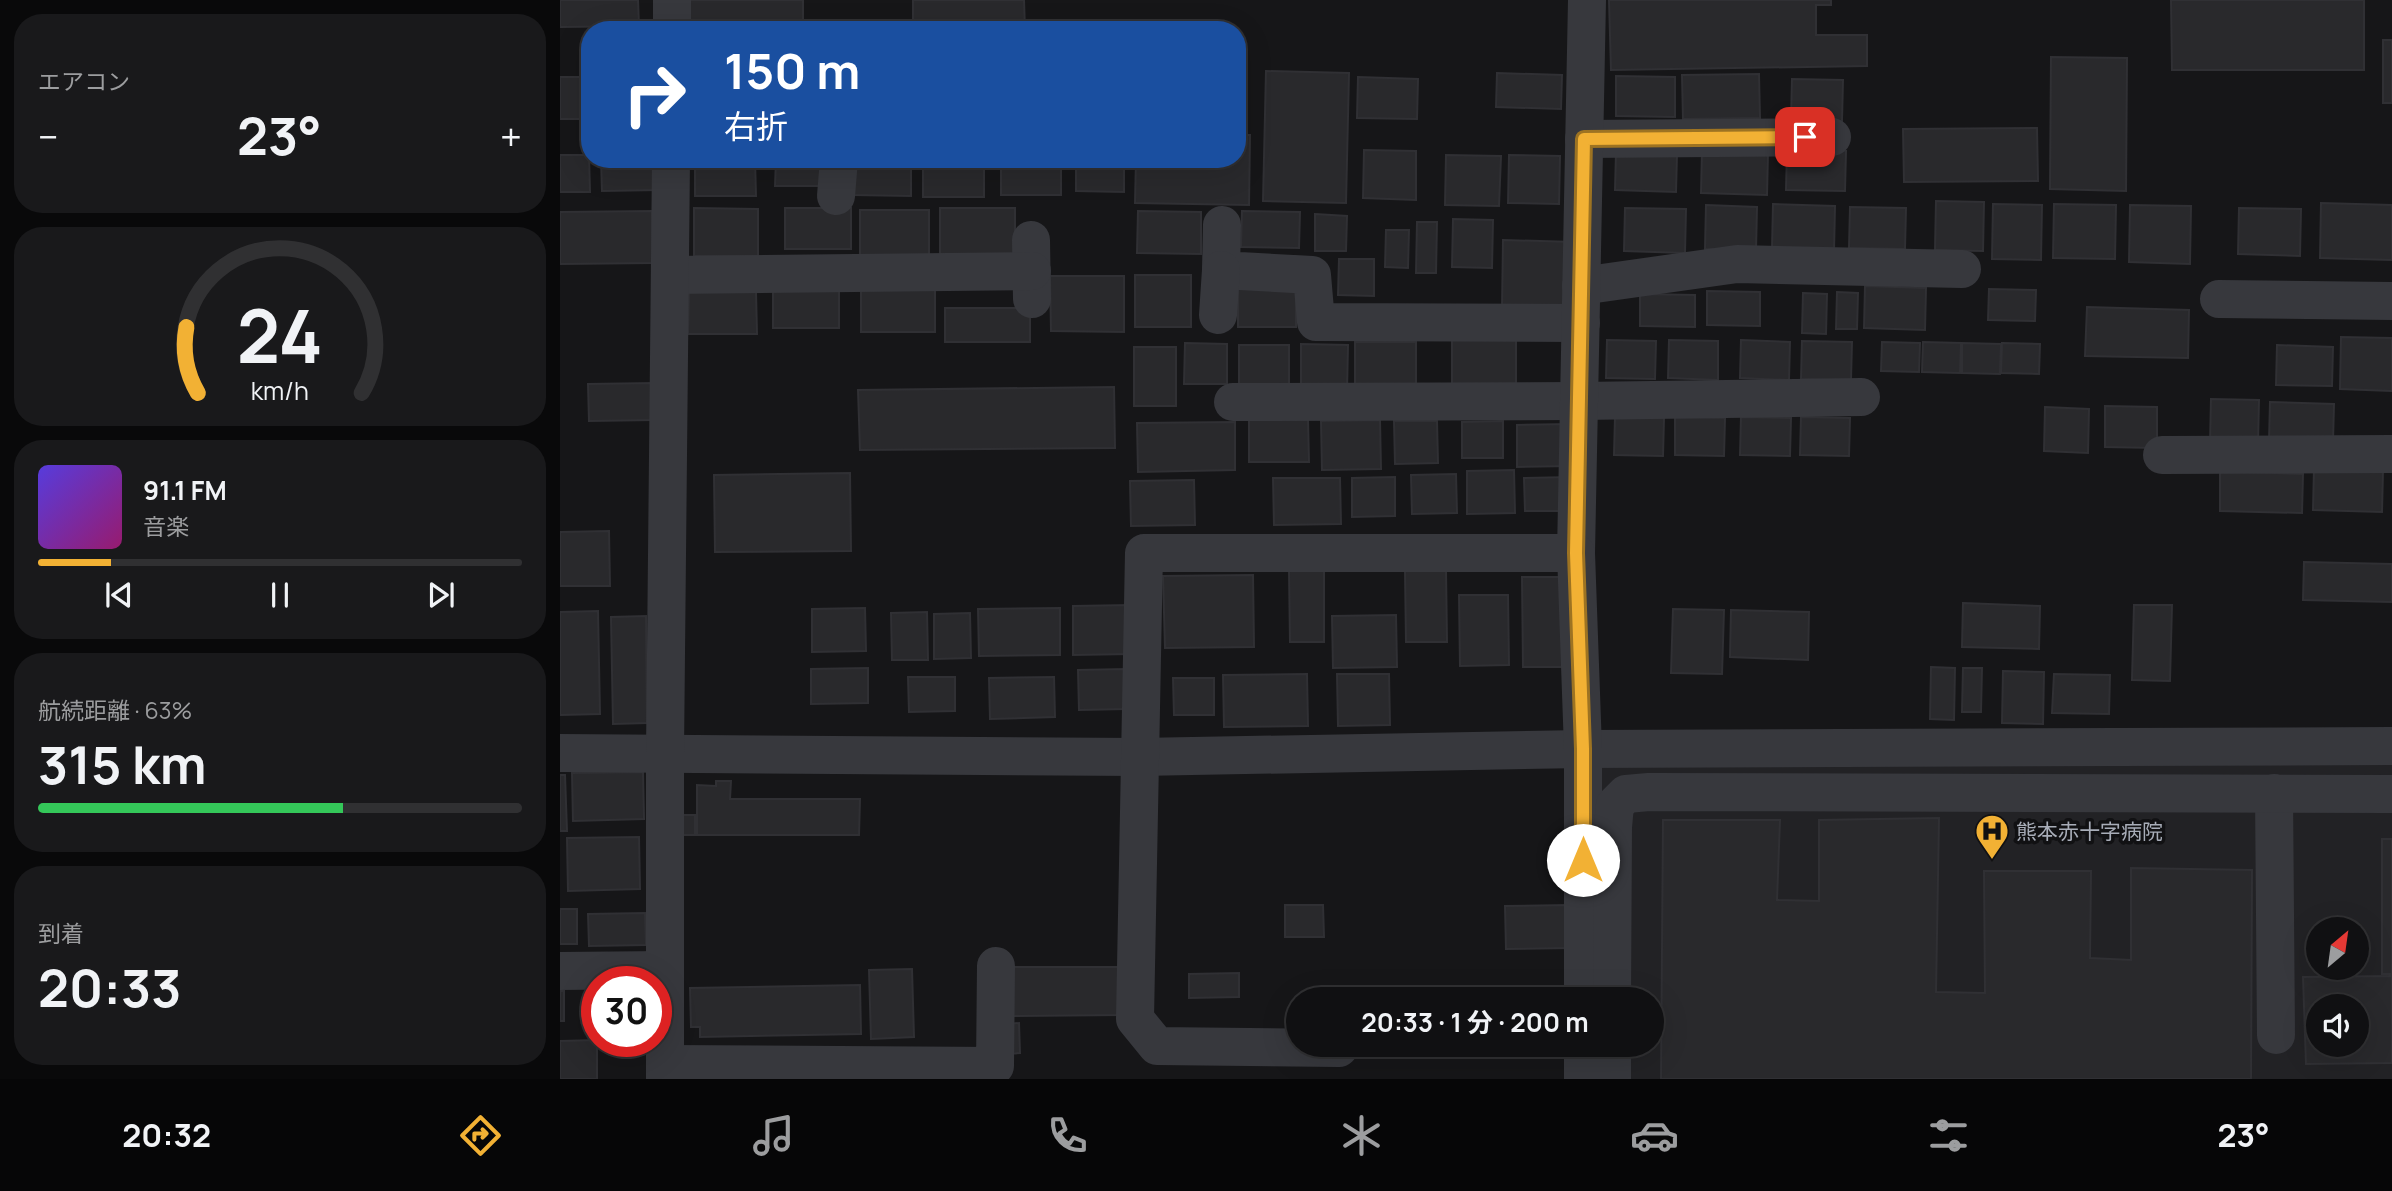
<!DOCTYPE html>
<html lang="ja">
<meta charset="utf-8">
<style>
body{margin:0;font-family:Manrope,"Noto Sans JP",sans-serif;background:#19191b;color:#f1f3f6;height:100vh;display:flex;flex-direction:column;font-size:26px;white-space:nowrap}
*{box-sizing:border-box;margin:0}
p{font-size:23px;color:#9c9d9f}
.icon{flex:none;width:38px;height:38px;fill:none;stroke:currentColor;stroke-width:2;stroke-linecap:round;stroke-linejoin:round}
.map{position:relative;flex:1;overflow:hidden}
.drawer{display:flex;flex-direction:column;gap:14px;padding:14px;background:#09090a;width:560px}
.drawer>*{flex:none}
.guide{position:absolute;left:21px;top:21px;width:665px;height:147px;border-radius:28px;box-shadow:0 7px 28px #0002,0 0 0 2px #303032;background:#1a4fa0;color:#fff;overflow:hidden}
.needle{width:46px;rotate:29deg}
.tools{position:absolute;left:1746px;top:917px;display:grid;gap:14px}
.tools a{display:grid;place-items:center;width:63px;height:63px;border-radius:50%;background:#101012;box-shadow:0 7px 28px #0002,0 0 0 2px #303032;font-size:35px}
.speed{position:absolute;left:21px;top:966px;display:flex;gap:14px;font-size:35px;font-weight:700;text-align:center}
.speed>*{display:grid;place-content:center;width:91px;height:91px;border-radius:50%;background:#101012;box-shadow:0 7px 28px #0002,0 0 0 2px #303032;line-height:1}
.speed .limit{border:10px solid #d22;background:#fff;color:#111}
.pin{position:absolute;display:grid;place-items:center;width:60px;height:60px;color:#fff;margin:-30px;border-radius:14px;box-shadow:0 4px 10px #0006}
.me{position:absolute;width:77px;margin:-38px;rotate:0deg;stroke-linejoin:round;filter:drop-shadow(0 0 5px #0008)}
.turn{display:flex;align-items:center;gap:24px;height:147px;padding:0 28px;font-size:32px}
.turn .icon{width:91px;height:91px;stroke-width:2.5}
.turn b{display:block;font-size:49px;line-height:60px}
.big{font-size:52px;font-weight:700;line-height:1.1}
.drawer .widget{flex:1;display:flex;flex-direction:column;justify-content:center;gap:10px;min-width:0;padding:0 24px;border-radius:28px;background:#19191b}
.drawer .dial{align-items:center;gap:0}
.dial svg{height:182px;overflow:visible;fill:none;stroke:#303032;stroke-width:7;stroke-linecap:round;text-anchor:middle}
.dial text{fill:#f1f3f6;stroke:none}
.song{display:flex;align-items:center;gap:21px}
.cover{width:84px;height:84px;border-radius:10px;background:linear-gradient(135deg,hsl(250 70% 55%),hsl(320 70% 35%))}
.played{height:7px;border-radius:4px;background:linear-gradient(90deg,#f2b134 15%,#303032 15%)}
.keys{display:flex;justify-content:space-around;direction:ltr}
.heat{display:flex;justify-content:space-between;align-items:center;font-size:38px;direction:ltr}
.charge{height:10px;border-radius:5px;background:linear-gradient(90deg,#34c759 63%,#303032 0)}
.trip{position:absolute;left:726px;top:987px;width:378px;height:70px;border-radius:35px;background:#101012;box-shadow:0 7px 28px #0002,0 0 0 2px #303032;font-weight:700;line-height:70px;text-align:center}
.tabs{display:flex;height:112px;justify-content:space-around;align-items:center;background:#060607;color:#9c9d9f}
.tabs .icon{width:49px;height:49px}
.tabs .on{color:#f2b134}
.tabs b{font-size:32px;color:#f1f3f6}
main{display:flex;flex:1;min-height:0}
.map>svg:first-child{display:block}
.built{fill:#222225;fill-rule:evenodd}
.building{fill:#29292c;stroke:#303034;stroke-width:2;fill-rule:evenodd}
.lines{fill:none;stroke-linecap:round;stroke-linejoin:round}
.minor{stroke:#37383d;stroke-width:38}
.route-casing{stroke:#9d7322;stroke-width:18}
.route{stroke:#f2b134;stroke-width:12}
.labels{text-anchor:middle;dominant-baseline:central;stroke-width:7;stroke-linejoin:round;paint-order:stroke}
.poi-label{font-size:21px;fill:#a8adb8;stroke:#111113;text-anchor:start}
</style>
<main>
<section class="drawer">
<div class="widget"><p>エアコン</p>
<div class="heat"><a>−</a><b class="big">23°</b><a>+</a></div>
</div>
<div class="widget dial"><svg viewBox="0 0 100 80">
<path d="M14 69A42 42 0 1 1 86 69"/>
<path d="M14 69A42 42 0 0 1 9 40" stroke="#f2b134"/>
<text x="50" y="56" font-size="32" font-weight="700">24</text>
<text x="50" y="72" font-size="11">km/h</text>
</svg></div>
<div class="widget">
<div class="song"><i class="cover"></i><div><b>91.1 FM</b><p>音楽</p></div></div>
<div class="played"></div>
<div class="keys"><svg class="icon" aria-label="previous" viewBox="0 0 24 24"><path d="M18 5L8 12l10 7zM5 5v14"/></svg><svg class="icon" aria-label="pause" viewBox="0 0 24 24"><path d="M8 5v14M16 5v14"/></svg><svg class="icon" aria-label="next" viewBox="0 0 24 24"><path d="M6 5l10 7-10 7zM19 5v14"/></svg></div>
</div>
<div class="widget"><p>航続距離 · 63%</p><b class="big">315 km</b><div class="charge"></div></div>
<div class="widget"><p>到着</p><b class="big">20:33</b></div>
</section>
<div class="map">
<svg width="1832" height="1079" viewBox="0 0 1832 1079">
<rect width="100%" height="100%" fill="#161618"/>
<path class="built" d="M1832 761V1079H1036L1035 1045H1092V999H1035L1033 763ZM1759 929H1797V968H1759ZM1759 1006H1797V1045H1759Z"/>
<g class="building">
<path d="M0 0H78L79 26 0 27Z"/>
<path d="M128 0H243V22L128 24Z"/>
<path d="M353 0H464L465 30H353Z"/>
<path d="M1049 0H1271V5H1256V35H1307V66L1051 70Z"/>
<path d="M1611 0H1804V70H1612Z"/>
<rect x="1823" y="40" width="9" height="63"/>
<path d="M1491 57 1567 58 1566 191 1490 189Z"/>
<path d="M706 71 789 73 786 203 703 201Z"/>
<path d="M937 73 1002 75 1001 109 936 107Z"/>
<path d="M1199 74 1200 118 1123 119 1122 75Z"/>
<path d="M1056 76 1115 77V117L1056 116Z"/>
<rect x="0" y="77" width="29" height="42"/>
<path d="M798 77 858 79 857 119 797 118Z"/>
<path d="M1232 79 1283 80 1282 121 1231 120Z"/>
<path d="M1477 128 1478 181 1344 182 1343 129Z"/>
<path d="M677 135H690L689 205 575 203 576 159H677Z"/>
<path d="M1227 149 1286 151 1285 191 1226 190Z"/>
<path d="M804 150 856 151V200L803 198Z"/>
<path d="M1142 151 1208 153 1207 195 1141 193Z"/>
<path d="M1056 153 1117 154 1116 192 1055 190Z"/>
<path d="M0 155H29L30 192H0Z"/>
<path d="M886 155 941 156 939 206 885 205Z"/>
<path d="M949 155 1000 156 999 204 948 203Z"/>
<path d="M41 159H98L99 190 42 191Z"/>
<path d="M135 159H195L196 196H135Z"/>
<path d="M216 159H267V186H215Z"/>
<path d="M294 159H351V196L293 195Z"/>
<rect x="363" y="159" width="61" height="38"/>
<rect x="441" y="159" width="60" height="36"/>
<path d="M516 159H564V192L516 191Z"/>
<path d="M1376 201 1424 202 1423 251 1375 250Z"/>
<path d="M1761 203 1832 205V260L1760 258Z"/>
<path d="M1213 204 1275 206 1274 251 1212 249Z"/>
<path d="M1433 204 1482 205 1481 260 1432 259Z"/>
<path d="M1494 204 1556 205 1555 259 1493 258Z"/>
<path d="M1146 205 1197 207 1196 250 1145 249Z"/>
<path d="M1570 205 1631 206 1630 264 1569 262Z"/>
<path d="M1290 207 1346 208 1345 249 1289 248Z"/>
<path d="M134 208 198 209V256H134Z"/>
<rect x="225" y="208" width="66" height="41"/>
<path d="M380 208H455V259L380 258Z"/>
<path d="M1065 208 1126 209 1125 253 1064 251Z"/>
<path d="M1679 208 1741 209 1740 256 1678 254Z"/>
<rect x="300" y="210" width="69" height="47"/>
<path d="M92 211 93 263 0 264V212Z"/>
<path d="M578 211 641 212V254L577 253Z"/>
<path d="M682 211 740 212 739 248 681 247Z"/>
<path d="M755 214 787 216 786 251H755Z"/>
<path d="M893 219 933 220 932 268 892 267Z"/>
<path d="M857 222H877L876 273H856Z"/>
<path d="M826 230H849L848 268 825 267Z"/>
<path d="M943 240 1014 242 1012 311 942 309Z"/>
<path d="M779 259H814V296L778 295Z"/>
<rect x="575" y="275" width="56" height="52"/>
<path d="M490 276H564V332L491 331Z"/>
<rect x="213" y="284" width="66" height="44"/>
<rect x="678" y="286" width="58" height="41"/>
<path d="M1305 286 1366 288 1365 330 1304 328Z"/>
<rect x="301" y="289" width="74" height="43"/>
<path d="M1429 289 1476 290 1475 321 1428 320Z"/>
<path d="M1147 291 1200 292V326L1147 325Z"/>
<path d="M129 292H196L197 334H128Z"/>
<path d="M1277 292 1298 293 1297 329H1276Z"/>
<path d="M1243 293 1267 294 1266 334 1242 333Z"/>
<path d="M1080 294 1135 295V327L1080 326Z"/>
<path d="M1527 307 1629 310 1628 358 1525 356Z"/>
<rect x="385" y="308" width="85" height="34"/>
<path d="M1781 337 1832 338V391L1780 389Z"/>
<rect x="892" y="340" width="64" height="46"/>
<path d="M1047 340 1096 341 1095 379 1046 378Z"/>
<path d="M1109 340 1158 341V380L1108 378Z"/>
<path d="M1181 340 1230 342 1229 380 1180 378Z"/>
<path d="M1242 341 1292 342 1291 380 1241 379Z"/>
<rect x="795" y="342" width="61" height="48"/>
<path d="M1322 342 1360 343 1359 372 1321 371Z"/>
<path d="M1363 342 1401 343 1400 373 1362 372Z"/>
<path d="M625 343 667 344V384H624Z"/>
<path d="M1402 343 1441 344 1440 374 1402 373Z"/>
<path d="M1442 343 1480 344 1479 374 1441 373Z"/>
<path d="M741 344 788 345 787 391H741Z"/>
<path d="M679 345H729V392L679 391Z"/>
<path d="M1717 345 1773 347 1772 386 1716 385Z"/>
<rect x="574" y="347" width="42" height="59"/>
<path d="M94 383V420L29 421 28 384Z"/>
<path d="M554 387 555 448 300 450 298 390Z"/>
<path d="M1651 399 1699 400 1698 444 1650 443Z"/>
<path d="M1710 402 1774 404 1773 442 1709 441Z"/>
<path d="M1545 406 1597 407V448L1545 447Z"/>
<path d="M1485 407 1529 409 1528 453 1484 451Z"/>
<path d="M1055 417 1104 418 1103 456 1054 455Z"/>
<path d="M1115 417 1165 418 1164 456 1115 455Z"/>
<path d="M1181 417 1231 418 1230 456 1180 455Z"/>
<path d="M1241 417 1290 418 1289 456 1240 455Z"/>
<path d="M748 419 749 462H689V420Z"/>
<path d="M820 420 821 469 762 470 761 421Z"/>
<path d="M834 421H877L878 463 835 464Z"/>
<path d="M943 421V458H902V422Z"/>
<path d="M675 422V470L578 472 577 423Z"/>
<path d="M1010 424 1011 466 957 467V425Z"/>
<path d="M1754 468 1823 470 1822 512 1753 510Z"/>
<path d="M954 470 955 513 907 514V471Z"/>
<path d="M1660 471 1743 474 1742 513 1660 511Z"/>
<path d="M290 473 291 551 155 552 154 475Z"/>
<path d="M896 474 897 513 852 514 851 475Z"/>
<path d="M835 477V516L792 517V478Z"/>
<path d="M1012 477V511H965L964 478Z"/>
<path d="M713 478H780L781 524 714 525Z"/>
<path d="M634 480 635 525 571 526 570 481Z"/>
<path d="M49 531 50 586H0V532Z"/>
<path d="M1744 562 1832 564V602L1743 600Z"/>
<path d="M764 569V642H730L729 570Z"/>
<path d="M886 570 887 642H846L845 571Z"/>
<path d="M693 575 694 647 605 648 603 576Z"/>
<path d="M962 577H1008L1009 667H963Z"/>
<path d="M899 595H948L949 665 900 666Z"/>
<path d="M1403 603 1480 606 1479 649 1402 647Z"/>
<path d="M571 605V654L513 655V606Z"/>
<path d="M1574 605H1612L1610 681 1572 680Z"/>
<path d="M305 608 306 651 252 652V609Z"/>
<path d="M500 608V655L419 656 418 609Z"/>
<path d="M1113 609 1164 610 1162 674 1111 673Z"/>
<path d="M1171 610 1249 612 1248 660 1170 657Z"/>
<path d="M38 611 40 714 0 715V612Z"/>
<path d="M367 612 368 660H332L331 613Z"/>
<path d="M410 613 411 658 374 659V614Z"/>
<path d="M836 615 837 667 773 668 772 616Z"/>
<path d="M86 616 87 723 53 724 51 617Z"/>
<path d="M1371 667 1395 668 1394 720 1370 719Z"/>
<path d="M308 668V703L251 704V669Z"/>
<path d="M1403 668H1422L1421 712H1402Z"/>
<path d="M566 669V709L519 710 518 670Z"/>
<path d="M1443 671 1484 672 1483 724 1442 723Z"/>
<path d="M747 674 748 726 664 727 663 675Z"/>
<path d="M777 674H829L830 725 778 726Z"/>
<path d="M1494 674 1550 675 1549 714 1492 713Z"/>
<path d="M348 677H395V711L349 712Z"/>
<path d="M494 677 495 717 430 719 429 678Z"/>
<path d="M613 678H654V715H614Z"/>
<path d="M83 772 84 819 13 821 12 773Z"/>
<path d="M0 775H5L7 831H0Z"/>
<path d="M156 781H171L170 799H300L299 835H137V785L156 786Z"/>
<rect x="123" y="815" width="12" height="20"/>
<path d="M1379 818 1376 992 1425 993 1424 871H1531L1530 958 1571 960V868L1692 870 1691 1079H1101L1103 820H1220L1217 900 1259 901V820Z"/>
<path d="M79 837 80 889 8 891 7 838Z"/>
<rect x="1822" y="839" width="10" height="135"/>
<path d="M725 905H763L764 937H725Z"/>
<path d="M1009 905 1010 948 946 949 945 906Z"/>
<rect x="0" y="909" width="17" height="35"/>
<path d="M85 913 86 945 29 946 28 914Z"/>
<path d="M446 967H561L562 1015 446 1016Z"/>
<path d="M352 969 354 1037 311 1039 309 970Z"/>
<path d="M679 973V997L629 998V974Z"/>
<path d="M1832 976V1063L1746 1064 1743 977ZM1759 1006H1797V1045H1759Z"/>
<path d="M300 985 301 1034 140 1037V1027H131L130 988Z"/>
<rect x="0" y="991" width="4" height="30"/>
<path d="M459 1023 460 1053 449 1054 447 1024Z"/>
<path d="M37 1040V1079H0V1041Z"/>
</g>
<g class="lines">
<g class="minor">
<path d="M112 30V0"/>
<path d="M1024 139 1272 137"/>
<path d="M276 196 279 159"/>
<path d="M662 225 661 270 752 275 756 322 1021 323"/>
<path d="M471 240 472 299"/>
<path d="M110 275 472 271"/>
<path d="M1021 286 1177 264 1402 269"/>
<path d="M1659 299 1832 301"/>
<path d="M658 315 661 270"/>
<path d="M673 402 1020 401 1301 397"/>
<path d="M1602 455 1832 454"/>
<path d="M0 753 579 757 1023 749 1832 746"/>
<path d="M1714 793 1716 1035"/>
<path d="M0 971 105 970"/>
<path d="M1023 999V749L1016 553 1027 0"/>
<path d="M1052 999 1053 827 1055 805 1066 794 1089 792 1832 794"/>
<path d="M1023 1045V1079"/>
<path d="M779 1048 597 1046 575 1019 584 553H1016"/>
<path d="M105 1064 435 1066 436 966"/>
<path d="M105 1079V753L111 159"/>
<path d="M1052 1079V1045"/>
</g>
</g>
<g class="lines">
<defs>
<path id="route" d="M1023 860V749L1016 553 1024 139 1245 137"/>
</defs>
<use href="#route" class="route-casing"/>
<use href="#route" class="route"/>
</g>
<defs>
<symbol id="hospital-pin" viewBox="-11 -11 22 30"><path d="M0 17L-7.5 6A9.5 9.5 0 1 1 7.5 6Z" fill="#f2b134" stroke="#111113"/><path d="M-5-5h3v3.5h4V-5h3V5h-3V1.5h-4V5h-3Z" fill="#111"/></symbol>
</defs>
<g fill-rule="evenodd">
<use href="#hospital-pin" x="1413" y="812" width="38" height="52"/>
</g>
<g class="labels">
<g class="poi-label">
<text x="1456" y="831">熊本赤十字病院</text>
</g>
</g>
</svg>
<div class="tools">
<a><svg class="needle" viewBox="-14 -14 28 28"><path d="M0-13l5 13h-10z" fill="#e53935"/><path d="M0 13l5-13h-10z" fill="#9c9d9f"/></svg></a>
<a><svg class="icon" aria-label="sound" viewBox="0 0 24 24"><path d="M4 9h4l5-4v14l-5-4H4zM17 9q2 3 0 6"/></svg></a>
</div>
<div class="speed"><div class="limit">30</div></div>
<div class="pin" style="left:1245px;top:137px;background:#d93025"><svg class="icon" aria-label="arrive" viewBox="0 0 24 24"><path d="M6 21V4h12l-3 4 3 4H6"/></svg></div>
<svg class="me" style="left:1023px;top:860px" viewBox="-20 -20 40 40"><circle r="19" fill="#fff"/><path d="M0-13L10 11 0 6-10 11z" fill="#f2b134"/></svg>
<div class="trip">20:33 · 1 分 · 200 m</div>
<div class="guide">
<div class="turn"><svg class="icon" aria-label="right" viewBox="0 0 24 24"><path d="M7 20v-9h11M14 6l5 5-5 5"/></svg><div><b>150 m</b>右折</div></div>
</div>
</div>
</main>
<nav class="tabs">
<b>20:32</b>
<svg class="icon on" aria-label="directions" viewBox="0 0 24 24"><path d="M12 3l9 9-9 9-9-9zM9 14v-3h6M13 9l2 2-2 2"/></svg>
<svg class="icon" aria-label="music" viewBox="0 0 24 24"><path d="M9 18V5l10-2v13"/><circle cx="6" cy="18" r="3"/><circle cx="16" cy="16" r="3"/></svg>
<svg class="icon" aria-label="phone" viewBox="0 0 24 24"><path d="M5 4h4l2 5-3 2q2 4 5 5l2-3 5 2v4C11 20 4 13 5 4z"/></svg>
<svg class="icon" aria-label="climate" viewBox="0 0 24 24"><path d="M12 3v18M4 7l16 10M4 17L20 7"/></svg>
<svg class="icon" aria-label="car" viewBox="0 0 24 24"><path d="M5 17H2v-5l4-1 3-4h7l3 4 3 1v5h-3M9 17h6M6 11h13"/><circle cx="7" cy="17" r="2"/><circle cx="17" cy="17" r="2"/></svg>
<svg class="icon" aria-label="filters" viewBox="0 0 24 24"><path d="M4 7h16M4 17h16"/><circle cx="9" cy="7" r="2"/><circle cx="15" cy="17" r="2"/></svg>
<b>23°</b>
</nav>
